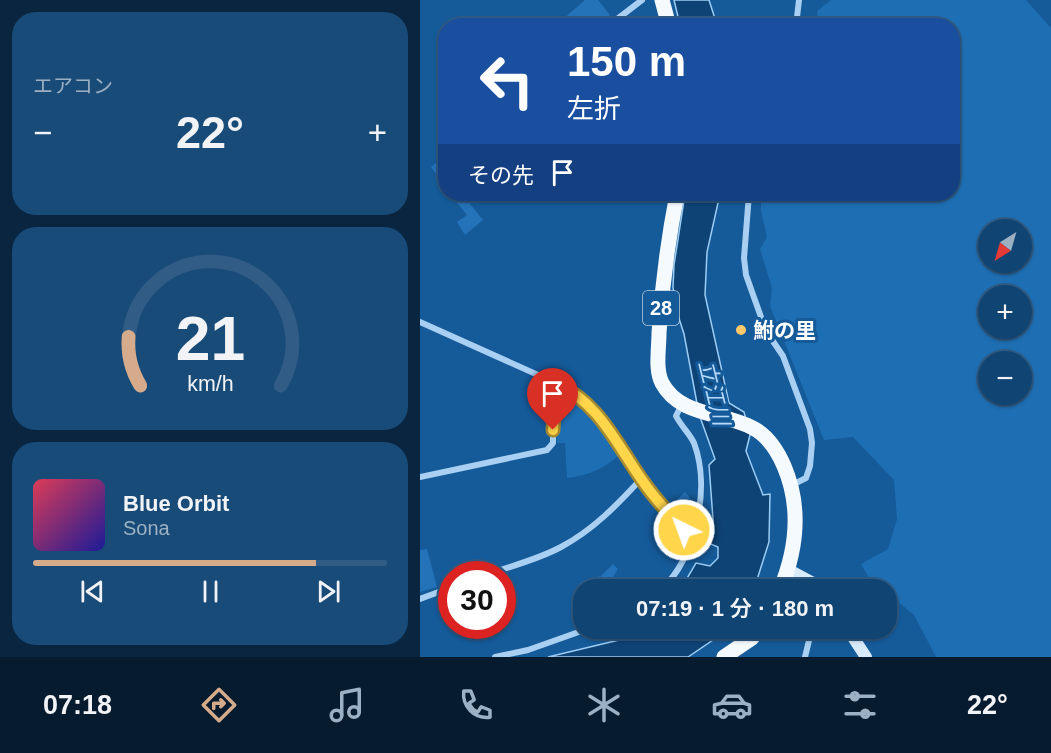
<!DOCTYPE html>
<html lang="ja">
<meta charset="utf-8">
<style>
body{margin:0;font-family:Arial,"Noto Sans JP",sans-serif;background:#194b78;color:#f1f3f6;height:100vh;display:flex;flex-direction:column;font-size:22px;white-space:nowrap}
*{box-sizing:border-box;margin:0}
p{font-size:20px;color:#9cb0c4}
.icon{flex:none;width:33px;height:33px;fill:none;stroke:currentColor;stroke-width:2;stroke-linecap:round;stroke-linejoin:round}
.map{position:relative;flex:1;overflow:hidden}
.drawer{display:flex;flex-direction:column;gap:12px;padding:12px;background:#09253f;width:420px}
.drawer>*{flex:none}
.top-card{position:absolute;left:18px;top:18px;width:522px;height:183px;border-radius:24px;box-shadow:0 2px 4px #0004,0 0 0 2px #305c85;background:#1a4fa0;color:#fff;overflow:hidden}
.needle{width:39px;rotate:217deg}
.fabs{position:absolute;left:558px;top:219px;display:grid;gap:12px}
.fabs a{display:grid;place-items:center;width:54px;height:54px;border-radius:50%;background:#104473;box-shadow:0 2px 4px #0004,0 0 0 2px #305c85;font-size:30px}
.speed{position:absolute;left:18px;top:561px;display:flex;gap:12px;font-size:30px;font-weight:700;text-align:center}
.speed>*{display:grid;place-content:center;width:78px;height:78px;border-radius:50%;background:#104473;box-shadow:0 2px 4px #0004,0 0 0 2px #305c85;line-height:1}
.speed .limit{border:9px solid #d22;background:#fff;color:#111}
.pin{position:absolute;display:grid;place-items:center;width:51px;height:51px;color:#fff;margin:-62px -26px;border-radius:50% 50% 50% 0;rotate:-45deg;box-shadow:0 0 6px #0007}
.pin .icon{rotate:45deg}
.me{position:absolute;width:66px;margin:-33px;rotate:318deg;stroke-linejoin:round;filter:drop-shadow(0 0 4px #0008)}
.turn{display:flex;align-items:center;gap:21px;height:126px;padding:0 30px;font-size:27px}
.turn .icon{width:78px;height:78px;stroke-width:2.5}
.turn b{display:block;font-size:42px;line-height:51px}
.then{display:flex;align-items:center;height:57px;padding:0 30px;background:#0003;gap:12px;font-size:22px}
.big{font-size:45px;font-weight:600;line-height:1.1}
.drawer .card{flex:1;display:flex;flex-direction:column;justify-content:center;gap:9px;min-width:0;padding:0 21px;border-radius:24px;background:#194b78}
.drawer .dial{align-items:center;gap:0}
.dial svg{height:156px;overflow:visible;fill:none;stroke:#305c85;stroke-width:7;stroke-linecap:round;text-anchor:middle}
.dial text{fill:#f1f3f6;stroke:none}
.song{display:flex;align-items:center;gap:18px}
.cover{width:72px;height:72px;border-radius:9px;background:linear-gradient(135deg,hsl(350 70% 55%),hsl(240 70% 35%))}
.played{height:6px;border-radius:3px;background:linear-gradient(90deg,#d6ab8b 80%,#305c85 80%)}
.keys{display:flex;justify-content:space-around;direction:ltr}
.heat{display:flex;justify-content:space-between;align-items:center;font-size:33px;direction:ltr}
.trip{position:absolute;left:153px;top:579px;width:324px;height:60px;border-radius:24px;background:#104473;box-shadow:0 2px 4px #0004,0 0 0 2px #305c85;font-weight:600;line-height:60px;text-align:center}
.dock{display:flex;height:96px;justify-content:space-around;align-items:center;background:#061b2e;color:#9cb0c4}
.dock .icon{width:42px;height:42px}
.dock .active{color:#d6ab8b}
.dock b{font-size:27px;color:#f1f3f6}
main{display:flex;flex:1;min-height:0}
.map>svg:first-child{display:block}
.green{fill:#1e6eb3;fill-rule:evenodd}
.water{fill:#0e4376;stroke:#9ccdf5;stroke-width:1.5}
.building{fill:#2472b8}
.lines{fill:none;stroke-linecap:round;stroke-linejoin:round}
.minor{stroke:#a9d0f2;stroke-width:6}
.secondary{stroke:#d8ebfc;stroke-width:12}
.primary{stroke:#f5faff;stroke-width:15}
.route-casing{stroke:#a68a30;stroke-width:15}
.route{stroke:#ffd54a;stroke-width:10}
.poi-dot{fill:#ffc86b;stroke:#155a99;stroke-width:2}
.labels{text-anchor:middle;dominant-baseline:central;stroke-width:6;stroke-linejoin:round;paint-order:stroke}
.shield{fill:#155a99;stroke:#b9cee0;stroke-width:1.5}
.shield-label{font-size:20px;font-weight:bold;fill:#fff}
.poi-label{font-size:21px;font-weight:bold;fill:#fff;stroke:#155a99;text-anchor:start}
.water-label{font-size:22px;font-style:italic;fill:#b6daf9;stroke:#155a99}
</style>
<main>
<section class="drawer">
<div class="card"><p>エアコン</p>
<div class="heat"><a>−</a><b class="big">22°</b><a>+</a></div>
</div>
<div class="card dial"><svg viewBox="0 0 100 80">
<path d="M14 69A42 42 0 1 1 86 69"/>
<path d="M14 69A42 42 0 0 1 8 44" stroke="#d6ab8b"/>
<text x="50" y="56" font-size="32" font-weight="700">21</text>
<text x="50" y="72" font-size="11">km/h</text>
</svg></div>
<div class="card">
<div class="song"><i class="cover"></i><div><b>Blue Orbit</b><p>Sona</p></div></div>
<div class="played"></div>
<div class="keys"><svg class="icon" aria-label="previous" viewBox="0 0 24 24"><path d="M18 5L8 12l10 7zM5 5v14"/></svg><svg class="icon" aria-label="pause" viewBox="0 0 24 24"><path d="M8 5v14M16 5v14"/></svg><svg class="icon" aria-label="next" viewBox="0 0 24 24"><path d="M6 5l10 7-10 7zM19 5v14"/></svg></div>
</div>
</section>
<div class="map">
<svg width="631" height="657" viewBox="0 0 631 657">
<rect width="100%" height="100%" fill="#155a99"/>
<g class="green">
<path d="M411 0H606L631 28V657H516L494 615 467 593 466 590C453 588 447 574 441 564L468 549 477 519 474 480 433 437 404 440 350 306 352 288 340 249 347 237 341 211V194H532V26L399 25 397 11ZM568 230H602V262H568ZM568 296H602V328H568ZM568 362H602V394H568Z"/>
<path d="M141 389C168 402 184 428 201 453 187 468 167 476 147 478L145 443H137L136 419Z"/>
</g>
<g class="water">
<path d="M254 0H289L297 25H260Z"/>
<path d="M265 194H300L287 252 285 295 309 403 324 412 330 435 326 451 343 495 350 494 349 542 334 589H265L263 585 276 563 290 566 298 558V547L288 543 294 533 289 465 295 459 279 414 264 334 256 309 253 287 254 265Z"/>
<path d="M213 628H309V629L268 657H128L199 640Z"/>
</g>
<g class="building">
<path d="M165 0H178L190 15 179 24 175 20 169 26H135Z"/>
<path d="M26 155V187L11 167Z"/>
<path d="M30 194H42L63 220 45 235 37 222 47 215Z"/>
<path d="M265 492 270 498 261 506 268 514 262 518 251 505Z"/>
<path d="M7 549 17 587 0 592V550Z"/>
<path d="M193 564 198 569 193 577 207 590H183L173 581 179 576 180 577Z"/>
</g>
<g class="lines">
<g class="minor">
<path d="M188 26 222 0"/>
<path d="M376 26 379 0"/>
<path d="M329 194 324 258 326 275 346 331 363 356 390 429 392 443 390 466 386 478 372 485"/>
<path d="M0 322 147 388C181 410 199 446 221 478 236 500 254 520 272 540"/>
<path d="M0 477 127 450 133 443V417L137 384"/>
<path d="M68 574C92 566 119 559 141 547 173 530 197 505 221 479"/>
<path d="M241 590C276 557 291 488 274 443 270 434 261 426 256 416L262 404"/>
<path d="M0 599 32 587"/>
<path d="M75 657 108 650 170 628"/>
<path d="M385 657 392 628"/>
</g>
<g class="secondary">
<path d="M367 569 395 584 401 590"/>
<path d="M427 628 446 657"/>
</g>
<g class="primary">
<path d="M242 0 249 26"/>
<path d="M257 194C248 240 242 286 239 333 239 349 235 369 242 383 260 417 304 412 333 428 348 436 358 452 364 466 382 508 377 549 360 590"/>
<path d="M304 657 332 638 339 628"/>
</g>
</g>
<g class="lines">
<defs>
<path id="route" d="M133 430 136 384C178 401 197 445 222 480 234 498 249 514 264 530"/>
</defs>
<use href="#route" class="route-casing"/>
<use href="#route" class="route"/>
</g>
<circle class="poi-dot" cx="321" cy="330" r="6"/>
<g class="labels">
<rect class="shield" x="223" y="291" width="36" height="34" rx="4.5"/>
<g class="shield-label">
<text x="241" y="308">28</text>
</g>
<g class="poi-label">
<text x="333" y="330">鮒の里</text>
</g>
<g class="water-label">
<text transform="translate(294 393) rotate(76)">立江川</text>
</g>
</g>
</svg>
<div class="fabs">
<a><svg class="needle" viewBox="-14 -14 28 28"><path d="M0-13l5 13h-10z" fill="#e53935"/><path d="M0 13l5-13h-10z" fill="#9cb0c4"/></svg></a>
<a>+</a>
<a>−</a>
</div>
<div class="speed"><div class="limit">30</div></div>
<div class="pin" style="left:133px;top:430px;background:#d93025"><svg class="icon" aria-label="arrive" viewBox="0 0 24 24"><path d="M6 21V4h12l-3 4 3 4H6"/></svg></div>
<svg class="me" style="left:264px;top:530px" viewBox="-20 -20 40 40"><circle r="17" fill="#ffd54a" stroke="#fff" stroke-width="3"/><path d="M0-11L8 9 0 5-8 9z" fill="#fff"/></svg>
<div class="trip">07:19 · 1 分 · 180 m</div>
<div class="top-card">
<div class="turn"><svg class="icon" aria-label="left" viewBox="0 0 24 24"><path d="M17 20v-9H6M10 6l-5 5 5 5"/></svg><div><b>150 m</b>左折</div></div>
<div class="then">その先<svg class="icon" aria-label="arrive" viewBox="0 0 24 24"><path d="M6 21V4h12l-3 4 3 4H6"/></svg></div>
</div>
</div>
</main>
<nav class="dock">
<b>07:18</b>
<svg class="icon active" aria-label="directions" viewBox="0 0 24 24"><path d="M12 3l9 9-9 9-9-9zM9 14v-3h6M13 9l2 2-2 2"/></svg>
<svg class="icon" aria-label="music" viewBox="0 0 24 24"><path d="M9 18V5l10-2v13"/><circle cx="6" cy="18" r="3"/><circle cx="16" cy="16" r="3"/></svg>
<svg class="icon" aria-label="phone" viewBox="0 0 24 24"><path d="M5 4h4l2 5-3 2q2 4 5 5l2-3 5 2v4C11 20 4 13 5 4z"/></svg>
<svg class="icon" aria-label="climate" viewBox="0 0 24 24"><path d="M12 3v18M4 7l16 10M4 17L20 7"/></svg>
<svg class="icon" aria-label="car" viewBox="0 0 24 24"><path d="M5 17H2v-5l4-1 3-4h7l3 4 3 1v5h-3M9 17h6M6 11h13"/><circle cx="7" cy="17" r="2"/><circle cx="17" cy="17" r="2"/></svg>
<svg class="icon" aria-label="filters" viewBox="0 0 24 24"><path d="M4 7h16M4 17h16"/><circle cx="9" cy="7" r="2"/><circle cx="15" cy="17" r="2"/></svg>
<b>22°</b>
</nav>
